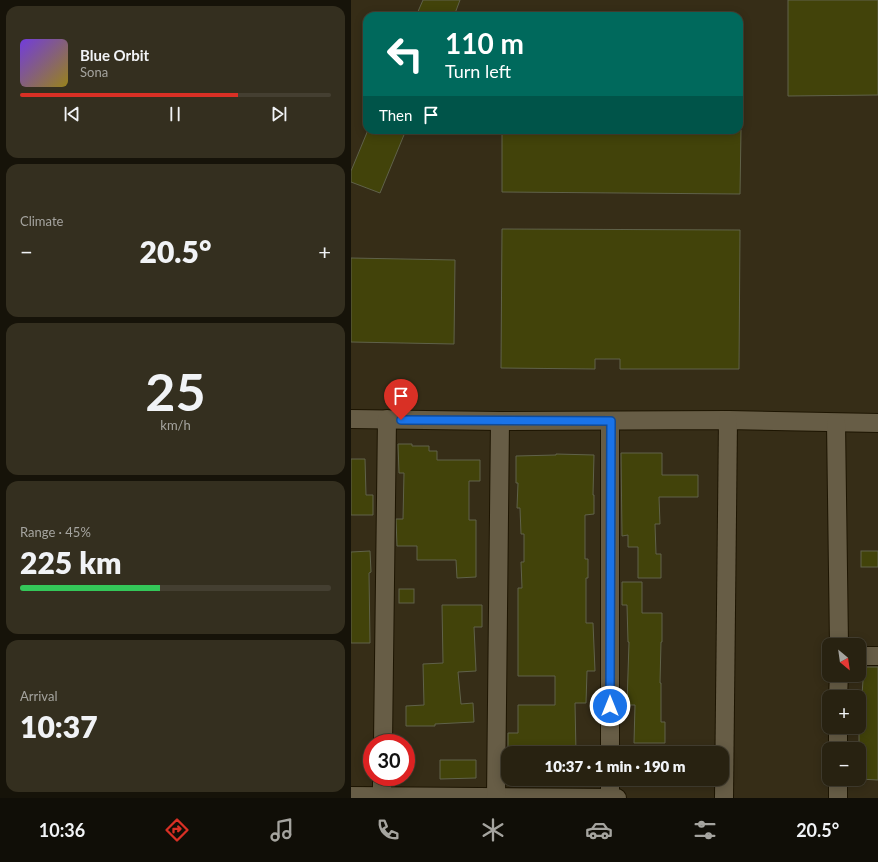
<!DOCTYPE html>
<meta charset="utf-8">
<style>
body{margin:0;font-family:Lato,sans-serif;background:#342f1f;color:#f1f3f6;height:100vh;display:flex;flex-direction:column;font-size:15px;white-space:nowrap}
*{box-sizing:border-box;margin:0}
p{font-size:13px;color:#a5a49f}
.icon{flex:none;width:22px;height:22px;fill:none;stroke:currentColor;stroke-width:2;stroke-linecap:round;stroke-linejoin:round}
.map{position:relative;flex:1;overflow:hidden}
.details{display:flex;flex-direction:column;gap:6px;padding:6px;background:#161309;width:351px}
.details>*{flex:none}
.top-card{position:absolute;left:12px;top:12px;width:380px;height:122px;border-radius:12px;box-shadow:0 2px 10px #0003,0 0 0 1px #443f31;background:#00695c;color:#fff;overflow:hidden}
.needle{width:26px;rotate:151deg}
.buttons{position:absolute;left:471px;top:638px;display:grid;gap:8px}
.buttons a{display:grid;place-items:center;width:44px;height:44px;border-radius:8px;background:#282211;box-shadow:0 2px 10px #0003,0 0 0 1px #443f31;font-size:20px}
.speed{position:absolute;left:12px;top:734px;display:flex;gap:8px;font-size:20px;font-weight:700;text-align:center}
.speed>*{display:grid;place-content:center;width:52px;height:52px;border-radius:50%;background:#282211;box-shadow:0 2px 10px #0003,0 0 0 1px #443f31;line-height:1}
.speed .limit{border:6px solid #d22;background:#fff;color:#111}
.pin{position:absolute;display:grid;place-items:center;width:34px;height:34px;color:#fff;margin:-41px -17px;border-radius:50% 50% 50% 0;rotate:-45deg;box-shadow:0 0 4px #0007}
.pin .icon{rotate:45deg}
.me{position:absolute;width:44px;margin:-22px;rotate:0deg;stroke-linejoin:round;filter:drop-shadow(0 0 3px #0008)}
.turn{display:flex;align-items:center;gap:14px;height:84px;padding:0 16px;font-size:18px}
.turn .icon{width:52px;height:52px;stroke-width:2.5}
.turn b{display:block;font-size:28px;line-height:34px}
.then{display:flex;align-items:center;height:38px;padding:0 16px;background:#0003;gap:8px;font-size:15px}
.big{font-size:30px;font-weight:800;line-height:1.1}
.details .card{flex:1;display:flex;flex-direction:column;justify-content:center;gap:6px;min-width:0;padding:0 14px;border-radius:12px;background:#342f1f}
.details .dial{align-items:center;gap:0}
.dial b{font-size:52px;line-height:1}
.song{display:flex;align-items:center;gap:12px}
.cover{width:48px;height:48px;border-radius:6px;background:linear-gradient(135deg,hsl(260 70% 55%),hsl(50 70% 35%))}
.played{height:4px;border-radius:2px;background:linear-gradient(90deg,#d93025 70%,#443f31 70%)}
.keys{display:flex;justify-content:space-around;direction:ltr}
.heat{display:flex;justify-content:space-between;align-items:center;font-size:22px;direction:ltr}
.charge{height:6px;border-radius:3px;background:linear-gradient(90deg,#34c759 45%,#443f31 0)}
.trip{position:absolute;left:150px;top:746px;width:228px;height:40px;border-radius:12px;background:#282211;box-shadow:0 2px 10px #0003,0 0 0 1px #443f31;font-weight:800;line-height:40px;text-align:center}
.dock{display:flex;height:64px;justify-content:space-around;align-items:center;background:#100e07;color:#a5a49f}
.dock .icon{width:28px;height:28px}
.dock .current{color:#d93025}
.dock b{font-size:18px;color:#f1f3f6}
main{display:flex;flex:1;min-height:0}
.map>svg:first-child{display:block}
.building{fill:#42430a;stroke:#60624a}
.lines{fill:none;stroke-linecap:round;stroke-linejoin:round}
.minor-casing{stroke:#1d1502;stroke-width:20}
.minor{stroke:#675d46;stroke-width:18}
.route-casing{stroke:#114b97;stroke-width:10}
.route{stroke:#1a73e8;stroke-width:7}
</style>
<main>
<section class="details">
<div class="card">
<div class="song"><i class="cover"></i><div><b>Blue Orbit</b><p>Sona</p></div></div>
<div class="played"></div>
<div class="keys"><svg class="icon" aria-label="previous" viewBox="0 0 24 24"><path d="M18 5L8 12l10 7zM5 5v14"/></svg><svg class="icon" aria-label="pause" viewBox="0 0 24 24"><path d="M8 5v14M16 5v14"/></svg><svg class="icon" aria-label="next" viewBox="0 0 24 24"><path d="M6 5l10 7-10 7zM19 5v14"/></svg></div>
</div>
<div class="card"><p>Climate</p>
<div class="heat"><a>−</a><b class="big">20.5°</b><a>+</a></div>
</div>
<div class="card dial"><b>25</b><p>km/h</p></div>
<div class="card"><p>Range · 45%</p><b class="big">225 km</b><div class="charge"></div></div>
<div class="card"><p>Arrival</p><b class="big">10:37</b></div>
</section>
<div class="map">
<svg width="527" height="798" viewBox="0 0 527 798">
<rect width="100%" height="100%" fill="#362d17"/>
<g class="building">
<path d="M72 0H109L103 16H65Z"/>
<path d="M437 0H527V95L437 96Z"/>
<path d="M17 130H55L29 193 0 182V171Z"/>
<path d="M151 130H390L389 194 151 192Z"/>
<path d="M151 229 389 230 388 369H269V359H244V369L150 368Z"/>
<path d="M0 258 104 260 103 344 0 342Z"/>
<path d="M47 444H61V446H78V451H86V460H129V481H118V520H125V577L106 578 105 560H66V546H46L45 519H52L53 473H48Z"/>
<path d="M270 453H311V475H347V497H308L309 524H304L305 554H310V578H287V547H277V535L271 536Z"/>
<path d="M205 454 243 455 242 495H243V514L234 515V559H237V578H235V623H242L244 671H236L235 703H224L225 753H157V733H167V705H204V676H167V588H171L170 562H173V534H170L169 508H166L167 483H165V456L205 455Z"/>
<path d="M0 459H14L15 495H22V515H0Z"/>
<path d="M19 551 20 572 18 573 19 643H0V552Z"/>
<rect x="510" y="551" width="17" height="16"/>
<path d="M271 582H291V613H311V642H310L309 683H310V722H314V743H283L284 705H276L278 642H277L276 605H271Z"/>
<rect x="48" y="589" width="15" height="14"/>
<path d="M91 605H131V627H123L125 671 107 672 110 704 122 703 123 722 84 724V726H55V706L73 705 72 664 92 663Z"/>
<path d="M513 667H527V780L508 779V708H510Z"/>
<path d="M89 760H125V778L89 779Z"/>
</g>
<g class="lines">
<defs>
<g id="minor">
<path d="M0 419 149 421 377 420 527 423"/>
<path d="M485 423 488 645"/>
<path d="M508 656H527"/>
<path d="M487 697 488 675"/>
<path d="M32 743 36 419"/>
<path d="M487 749V727"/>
<path d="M259 753V421"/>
<path d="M0 796 266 798"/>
<path d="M31 798V777"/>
<path d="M145 798 149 421"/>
<path d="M259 798V779"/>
<path d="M373 798 377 420"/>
<path d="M487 798V779"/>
</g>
</defs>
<use href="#minor" class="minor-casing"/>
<use href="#minor" class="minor"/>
</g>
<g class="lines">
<defs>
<path id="route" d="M50 420 260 421 259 706"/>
</defs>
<use href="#route" class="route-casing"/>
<use href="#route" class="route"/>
</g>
</svg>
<div class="buttons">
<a><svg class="needle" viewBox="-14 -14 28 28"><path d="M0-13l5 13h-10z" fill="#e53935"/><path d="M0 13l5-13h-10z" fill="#a5a49f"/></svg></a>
<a>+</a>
<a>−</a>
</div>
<div class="speed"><div class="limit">30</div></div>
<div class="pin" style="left:50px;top:420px;background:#d93025"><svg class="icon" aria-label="arrive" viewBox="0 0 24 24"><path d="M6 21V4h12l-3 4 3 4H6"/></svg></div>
<svg class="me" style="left:259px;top:706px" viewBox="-20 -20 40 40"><circle r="17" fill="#1a73e8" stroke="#fff" stroke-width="3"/><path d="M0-11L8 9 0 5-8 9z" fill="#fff"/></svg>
<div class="trip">10:37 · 1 min · 190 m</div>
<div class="top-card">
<div class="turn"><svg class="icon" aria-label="left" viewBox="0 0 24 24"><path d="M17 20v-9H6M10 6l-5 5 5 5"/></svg><div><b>110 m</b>Turn left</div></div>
<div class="then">Then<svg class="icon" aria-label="arrive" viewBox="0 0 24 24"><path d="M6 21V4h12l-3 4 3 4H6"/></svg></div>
</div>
</div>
</main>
<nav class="dock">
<b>10:36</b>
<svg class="icon current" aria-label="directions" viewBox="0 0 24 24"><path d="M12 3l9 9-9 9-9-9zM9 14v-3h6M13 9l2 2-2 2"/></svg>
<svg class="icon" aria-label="music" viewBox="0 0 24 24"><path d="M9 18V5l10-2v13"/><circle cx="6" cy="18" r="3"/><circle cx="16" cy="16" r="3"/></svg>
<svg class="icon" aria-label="phone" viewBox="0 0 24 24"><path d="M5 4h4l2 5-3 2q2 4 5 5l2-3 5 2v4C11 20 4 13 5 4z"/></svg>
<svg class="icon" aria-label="climate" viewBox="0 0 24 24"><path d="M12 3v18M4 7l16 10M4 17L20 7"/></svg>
<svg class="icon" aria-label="car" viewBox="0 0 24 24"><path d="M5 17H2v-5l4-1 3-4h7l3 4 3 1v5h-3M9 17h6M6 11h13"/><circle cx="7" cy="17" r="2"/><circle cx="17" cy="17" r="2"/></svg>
<svg class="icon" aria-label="filters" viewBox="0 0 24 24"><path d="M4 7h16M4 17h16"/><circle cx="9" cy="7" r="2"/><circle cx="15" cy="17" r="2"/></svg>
<b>20.5°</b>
</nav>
